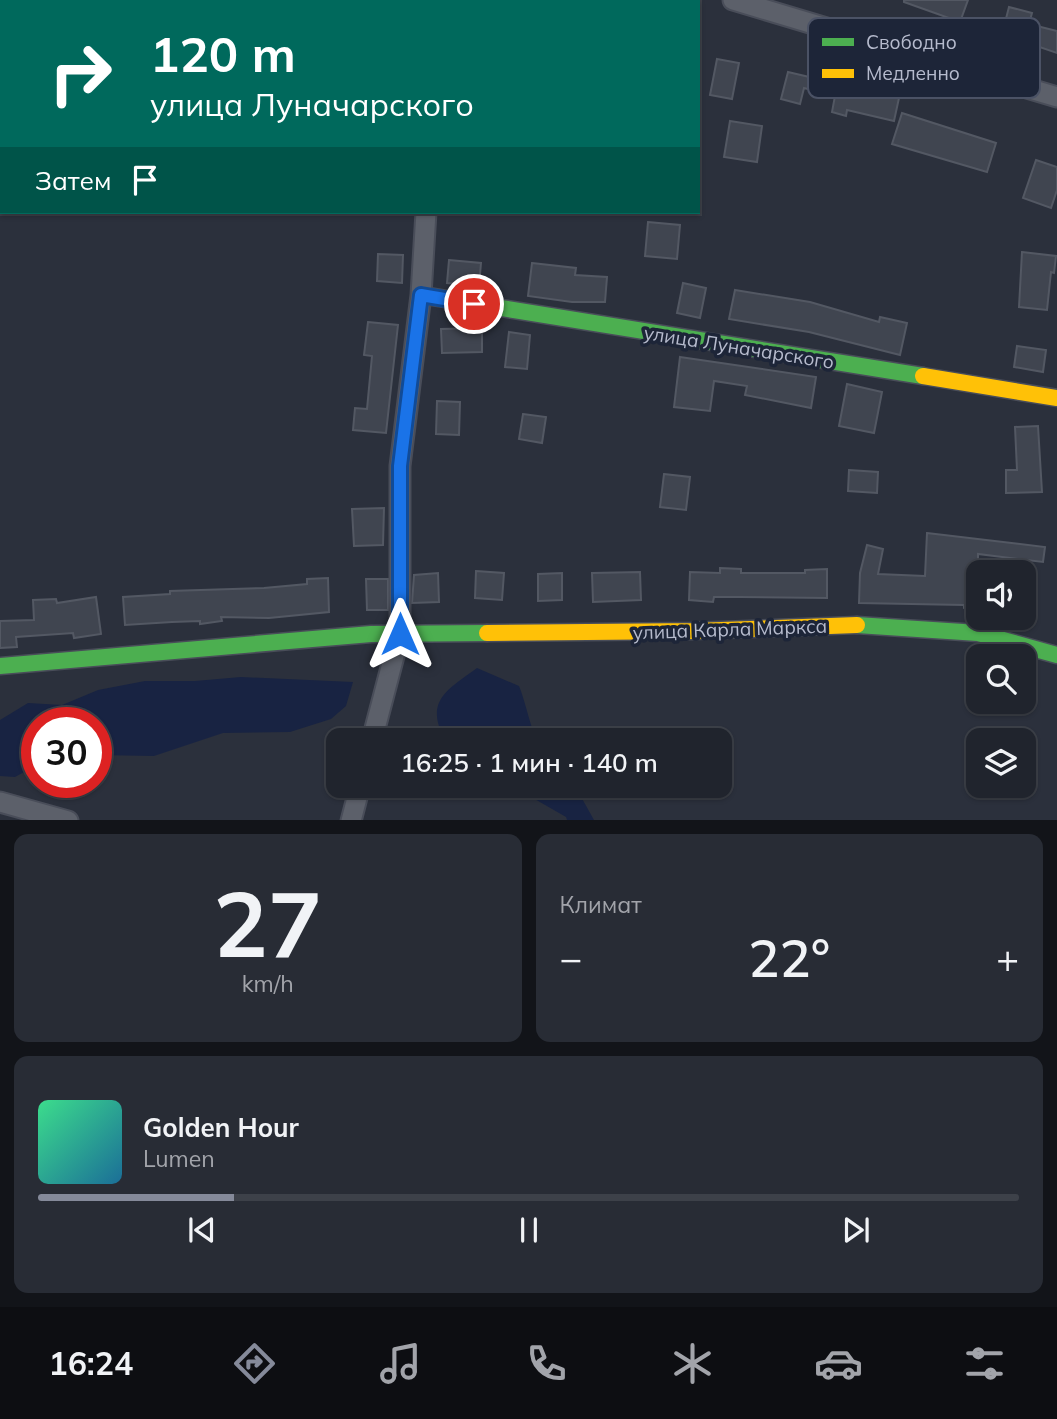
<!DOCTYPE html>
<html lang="ru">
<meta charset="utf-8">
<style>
body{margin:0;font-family:Mulish,sans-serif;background:#282c35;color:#f1f3f6;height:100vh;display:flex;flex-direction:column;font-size:26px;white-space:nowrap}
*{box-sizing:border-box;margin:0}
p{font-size:23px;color:#a2a4aa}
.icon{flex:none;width:38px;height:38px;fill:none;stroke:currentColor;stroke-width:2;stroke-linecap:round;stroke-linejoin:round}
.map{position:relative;height:820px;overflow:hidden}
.panel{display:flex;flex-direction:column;gap:14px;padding:14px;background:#121419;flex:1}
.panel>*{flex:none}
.guide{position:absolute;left:0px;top:0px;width:700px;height:214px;box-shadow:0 2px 5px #0004,0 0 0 2px #3d4149;background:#00695c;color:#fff;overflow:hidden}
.buttons{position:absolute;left:966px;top:560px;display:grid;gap:14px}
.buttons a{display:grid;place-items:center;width:70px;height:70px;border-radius:14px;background:#20242d;box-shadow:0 2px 5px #0004,0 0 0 2px #3d4149;font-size:35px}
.speed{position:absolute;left:21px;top:707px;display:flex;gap:14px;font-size:35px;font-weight:700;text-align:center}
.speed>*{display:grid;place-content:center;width:91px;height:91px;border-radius:50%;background:#20242d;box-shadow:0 2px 5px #0004,0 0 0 2px #3d4149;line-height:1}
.speed .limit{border:10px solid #d22;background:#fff;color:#111}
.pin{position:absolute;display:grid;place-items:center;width:60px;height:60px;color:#fff;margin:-30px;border:4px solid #fff;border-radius:50%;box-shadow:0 2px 7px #0007}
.me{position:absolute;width:77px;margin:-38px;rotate:0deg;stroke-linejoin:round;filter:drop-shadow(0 0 5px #0008)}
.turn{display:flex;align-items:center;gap:24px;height:147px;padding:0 35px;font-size:32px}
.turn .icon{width:91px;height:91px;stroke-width:2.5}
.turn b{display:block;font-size:49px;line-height:60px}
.then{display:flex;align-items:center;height:66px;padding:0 35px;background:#0003;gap:14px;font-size:26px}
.big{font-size:52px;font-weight:600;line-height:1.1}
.panel .tile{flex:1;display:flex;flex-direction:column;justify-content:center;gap:10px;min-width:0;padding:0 24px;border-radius:14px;background:#282c35}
.panel .dial{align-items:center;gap:0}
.dial b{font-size:91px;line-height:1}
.song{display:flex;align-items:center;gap:21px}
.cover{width:84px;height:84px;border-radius:10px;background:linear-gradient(135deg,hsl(150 70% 55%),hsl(200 70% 35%))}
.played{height:7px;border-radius:4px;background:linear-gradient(90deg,#858a9a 20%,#3d4149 20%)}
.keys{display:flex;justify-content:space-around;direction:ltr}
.heat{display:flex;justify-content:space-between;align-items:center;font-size:38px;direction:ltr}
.panel .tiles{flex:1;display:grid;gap:14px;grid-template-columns:1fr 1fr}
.tile:last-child{grid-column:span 2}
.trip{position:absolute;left:326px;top:728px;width:406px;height:70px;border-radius:14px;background:#20242d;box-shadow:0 2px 5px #0004,0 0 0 2px #3d4149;font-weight:600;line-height:70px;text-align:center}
.dock{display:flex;height:112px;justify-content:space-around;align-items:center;background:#0d0e12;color:#a2a4aa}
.dock .icon{width:49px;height:49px}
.dock .on{color:#858a9a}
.dock b{font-size:32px;color:#f1f3f6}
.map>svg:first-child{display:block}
.water{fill:#182342}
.building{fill:#404550;stroke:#535863;stroke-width:2}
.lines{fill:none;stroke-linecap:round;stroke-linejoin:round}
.street-casing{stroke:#494d59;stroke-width:23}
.fast-casing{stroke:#494d59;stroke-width:19}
.slow-casing{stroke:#494d59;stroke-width:19}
.street{stroke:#5c606a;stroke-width:19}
.fast{stroke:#4caf50;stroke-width:16}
.slow{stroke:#ffc107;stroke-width:16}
.route-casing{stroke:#114b97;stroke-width:18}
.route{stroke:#1a73e8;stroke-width:12}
.labels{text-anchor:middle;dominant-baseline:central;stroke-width:7;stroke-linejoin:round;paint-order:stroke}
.street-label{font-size:19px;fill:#b6bbcd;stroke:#1d2538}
.key{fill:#1d2538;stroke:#4b5265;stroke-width:2}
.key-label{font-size:19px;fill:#b6bbcd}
</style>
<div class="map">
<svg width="1057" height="821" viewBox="0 0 1057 821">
<rect width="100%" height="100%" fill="#2b303c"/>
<g class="water">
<path d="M477 668 519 686C524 697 533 736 537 740H445C424 701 447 690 477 668Z"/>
<path d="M241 677 353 682 346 706 331 719 290 732 223 733 154 756 96 755V723H37V765L15 777 0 776V720L28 703 62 705 98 690 145 681H195Z"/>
<path d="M512 786H575L594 820H567L566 817Z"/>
</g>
<g class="building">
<path d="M904 0H968L960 22 904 2Z"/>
<path d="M1009 7 1032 13 1029 24 1057 31V53L1002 34Z"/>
<path d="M717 59 739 63 732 99 710 95Z"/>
<path d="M788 72 899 98 894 121 847 110 846 116 832 112 835 96 804 88 800 104 781 99Z"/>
<path d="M902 113 996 143 987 172 892 144Z"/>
<path d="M730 121 762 126 757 162 724 157Z"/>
<path d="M1036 160 1057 167V190L1051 208 1023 198Z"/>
<path d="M648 222 680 225 677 259 645 256Z"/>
<path d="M1022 252 1056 256 1054 273 1051 272 1047 310 1019 307Z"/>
<path d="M378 254 403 255 402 283 377 281Z"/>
<path d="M449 260 481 263 479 286 447 283Z"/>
<path d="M532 263 576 268 575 275 607 277 605 302H572L528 296Z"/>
<path d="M683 283 706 288 700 318 677 313Z"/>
<path d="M735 290 810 302 879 322 880 317 907 323 900 355 809 332 729 319Z"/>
<path d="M368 322 398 325 386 433 353 430 355 408 367 409 372 356 364 355Z"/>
<path d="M482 328V352L442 353 441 329Z"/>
<path d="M509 332 530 335 527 369 505 367Z"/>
<path d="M1017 346 1046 350 1043 372 1014 367Z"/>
<path d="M680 357 816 377 811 408 745 395 747 386 714 381 710 411 674 407Z"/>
<path d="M847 384 882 392 874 433 839 426Z"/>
<path d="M437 401 460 402 459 435 436 434Z"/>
<path d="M523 414 546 417 542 443 519 439Z"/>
<path d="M1038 426 1042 492 1006 493V470H1017L1015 427Z"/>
<path d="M849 470 878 472 877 493 848 491Z"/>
<path d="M664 474 690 477 686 510 660 507Z"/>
<path d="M384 508 383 545 354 546 352 509Z"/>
<path d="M927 533 1045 547 1043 562 978 554V610L964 608V605L859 603 860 573 867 545 883 549 878 574 925 576Z"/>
<path d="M720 568 741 569V573H805V570L827 569V598L740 597H714L713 602 689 600 690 572 720 573Z"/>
<path d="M476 571 504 573 502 600 475 598Z"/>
<path d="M640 572 641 600 593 602 592 573Z"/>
<path d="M438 573 439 602 412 603 414 575Z"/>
<path d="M562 573V600L538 601V574Z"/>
<path d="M328 578 329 612 269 618 221 617 222 621 200 624V621L172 622 125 625 123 597 170 594V591L264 588 307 584V579Z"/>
<path d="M366 579H388V610H367Z"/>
<path d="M96 597 101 634 74 638 73 633 16 637 17 647 0 648V621L34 620 33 600 56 599 57 603Z"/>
</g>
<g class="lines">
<defs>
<g id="street">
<path d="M733 0 1057 97"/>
<path d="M439 2V0"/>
<path d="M372 740 400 633V466L421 295 426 212"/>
<path d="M0 802 68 821"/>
<path d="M351 821 360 786"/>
</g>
<g id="fast">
<path d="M421 295 923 376"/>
<path d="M857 625 978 633 1057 655"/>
<path d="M0 666 371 634 487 633"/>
</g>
<g id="slow">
<path d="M923 376 1057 398"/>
<path d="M487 633 693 631 857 625"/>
</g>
</defs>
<use href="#street" class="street-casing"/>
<use href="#fast" class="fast-casing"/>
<use href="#slow" class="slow-casing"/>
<use href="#street" class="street"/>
<use href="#fast" class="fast"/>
<use href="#slow" class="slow"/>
</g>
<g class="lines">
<defs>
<path id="route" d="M400 634V466L421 295 474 304"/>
</defs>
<use href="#route" class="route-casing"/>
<use href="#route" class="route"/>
</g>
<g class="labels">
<g class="street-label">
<text transform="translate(739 347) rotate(9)">улица Луначарского</text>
<text transform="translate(730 629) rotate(-2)">улица Карла Маркса</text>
</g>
</g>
<rect x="808" y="18" width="232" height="80" rx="10" class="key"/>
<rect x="822" y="38" width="32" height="8" fill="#4caf50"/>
<rect x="822" y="69" width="32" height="9" fill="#ffc107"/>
<g class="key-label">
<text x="866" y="49">Свободно</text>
<text x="866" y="80">Медленно</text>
</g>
</svg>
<div class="buttons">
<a><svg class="icon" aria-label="sound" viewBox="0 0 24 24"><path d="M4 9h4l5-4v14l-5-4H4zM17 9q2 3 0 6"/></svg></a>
<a><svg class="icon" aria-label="search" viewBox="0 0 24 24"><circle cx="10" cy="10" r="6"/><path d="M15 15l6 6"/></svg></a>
<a><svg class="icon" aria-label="layers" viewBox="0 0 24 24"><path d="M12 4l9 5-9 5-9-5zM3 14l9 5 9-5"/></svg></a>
</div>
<div class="speed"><div class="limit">30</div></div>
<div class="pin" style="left:474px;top:304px;background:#d93025"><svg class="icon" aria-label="arrive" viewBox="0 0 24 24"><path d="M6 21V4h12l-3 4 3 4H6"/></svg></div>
<svg class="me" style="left:400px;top:634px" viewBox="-20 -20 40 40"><path d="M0-17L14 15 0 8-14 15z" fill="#1a73e8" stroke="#fff" stroke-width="4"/></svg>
<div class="trip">16:25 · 1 мин · 140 m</div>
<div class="guide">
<div class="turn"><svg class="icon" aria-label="right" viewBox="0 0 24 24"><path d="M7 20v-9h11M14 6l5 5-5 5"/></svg><div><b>120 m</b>улица Луначарского</div></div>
<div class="then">Затем<svg class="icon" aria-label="arrive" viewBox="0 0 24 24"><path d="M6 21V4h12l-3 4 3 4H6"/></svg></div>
</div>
</div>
<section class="panel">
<div class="tiles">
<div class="tile dial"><b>27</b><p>km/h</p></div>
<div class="tile"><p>Климат</p>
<div class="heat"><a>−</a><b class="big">22°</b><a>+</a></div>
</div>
<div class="tile">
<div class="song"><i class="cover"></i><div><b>Golden Hour</b><p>Lumen</p></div></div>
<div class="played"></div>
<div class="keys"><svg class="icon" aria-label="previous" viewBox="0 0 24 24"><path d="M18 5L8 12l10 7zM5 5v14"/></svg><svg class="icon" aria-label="pause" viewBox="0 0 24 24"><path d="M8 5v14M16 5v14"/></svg><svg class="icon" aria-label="next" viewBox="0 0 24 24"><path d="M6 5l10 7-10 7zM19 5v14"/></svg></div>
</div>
</div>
</section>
<nav class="dock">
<b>16:24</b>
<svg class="icon on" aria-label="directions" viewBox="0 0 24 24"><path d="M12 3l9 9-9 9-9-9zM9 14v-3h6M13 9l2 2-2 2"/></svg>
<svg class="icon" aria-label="music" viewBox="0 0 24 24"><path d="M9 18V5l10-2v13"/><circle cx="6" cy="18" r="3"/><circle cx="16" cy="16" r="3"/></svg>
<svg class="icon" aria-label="phone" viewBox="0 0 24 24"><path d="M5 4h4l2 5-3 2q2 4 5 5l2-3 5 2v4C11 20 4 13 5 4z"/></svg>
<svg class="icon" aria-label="climate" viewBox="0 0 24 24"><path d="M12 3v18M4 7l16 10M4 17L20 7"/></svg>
<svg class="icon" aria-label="car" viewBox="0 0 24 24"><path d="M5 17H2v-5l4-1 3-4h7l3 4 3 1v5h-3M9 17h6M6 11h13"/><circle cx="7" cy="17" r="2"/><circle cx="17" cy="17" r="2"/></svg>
<svg class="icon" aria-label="filters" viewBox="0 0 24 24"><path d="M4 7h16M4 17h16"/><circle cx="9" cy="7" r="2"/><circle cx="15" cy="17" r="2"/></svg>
</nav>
